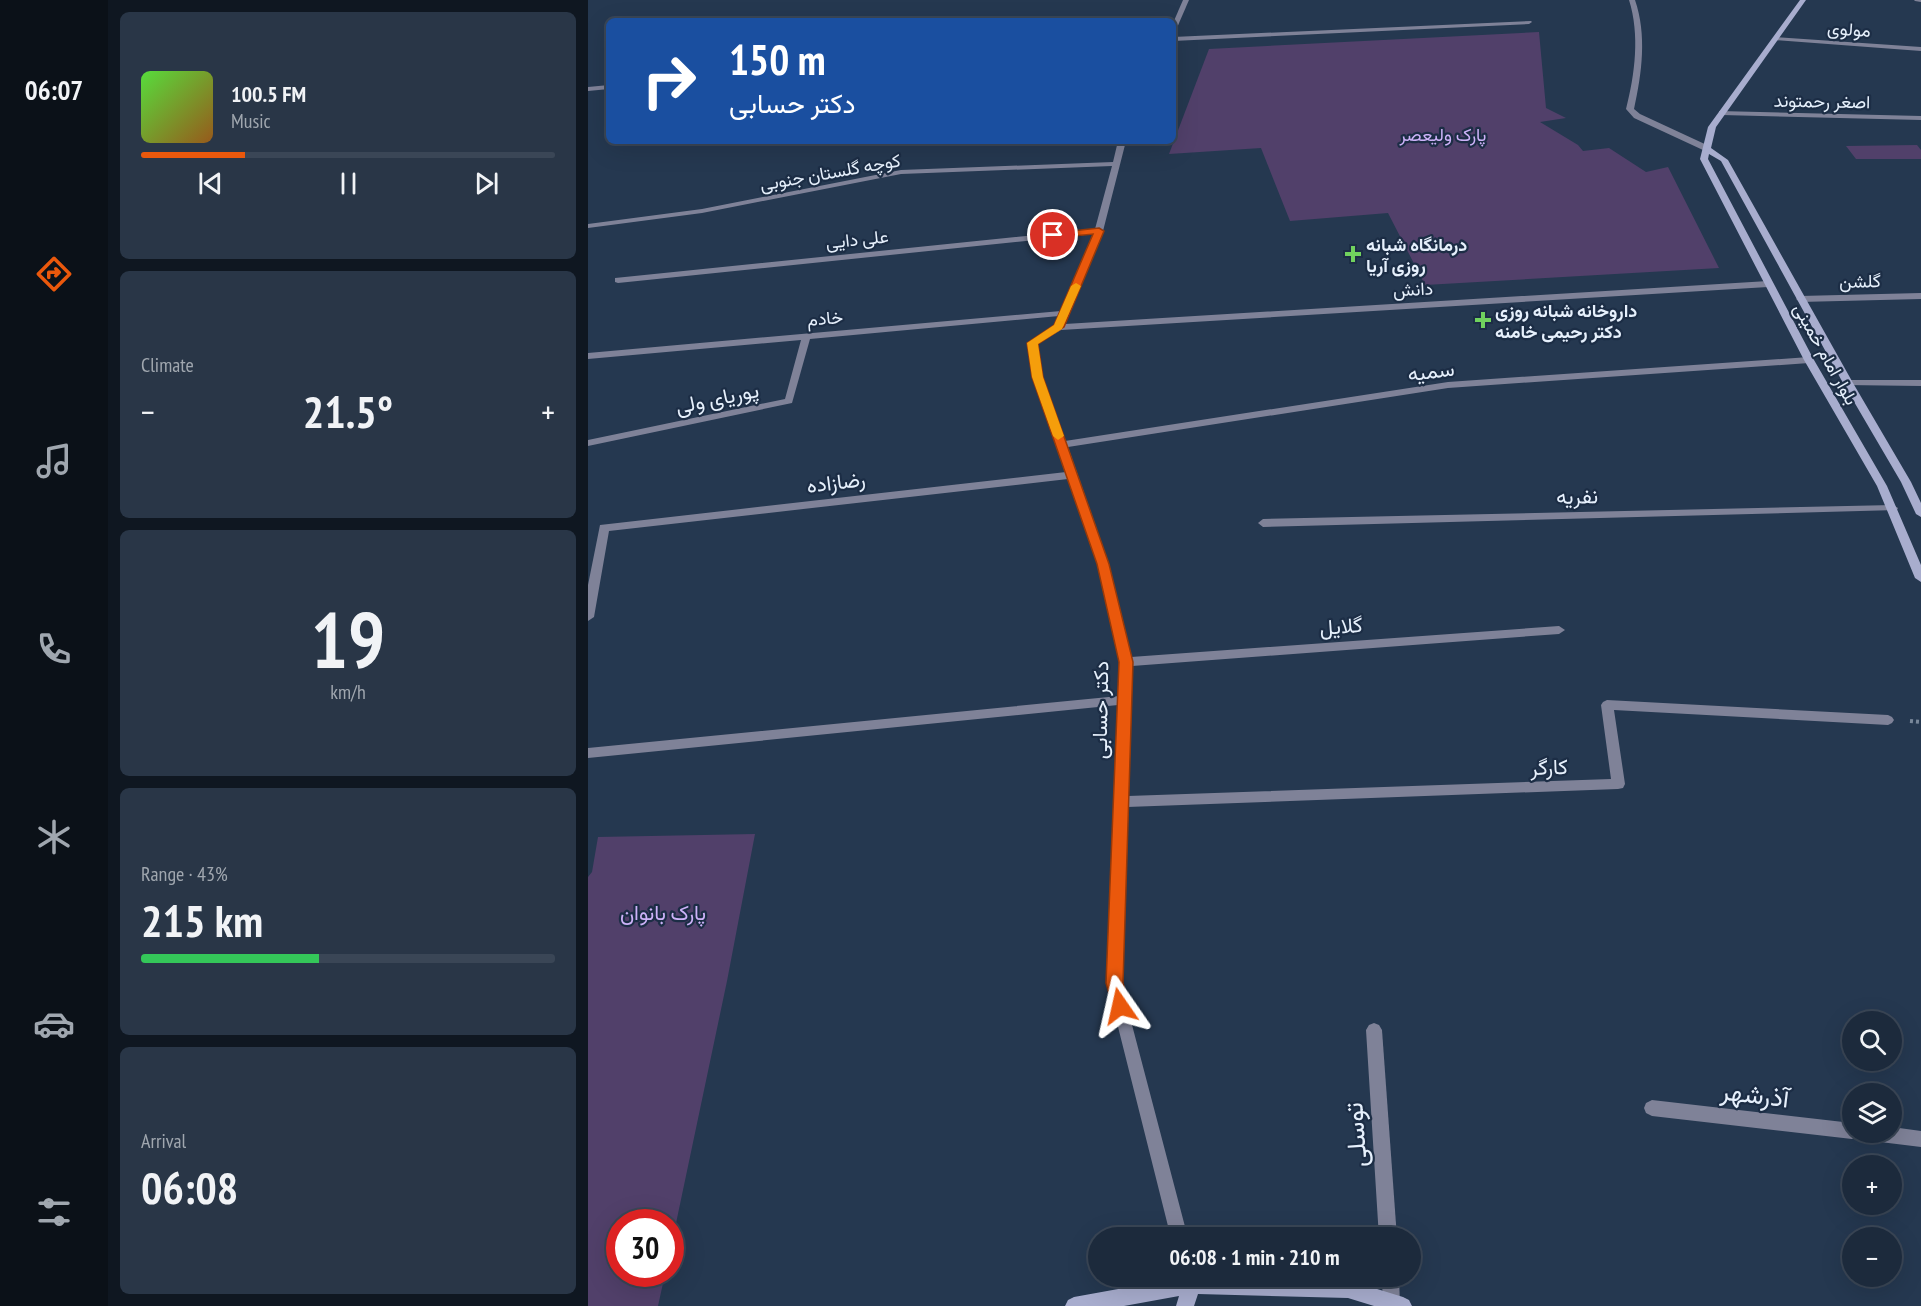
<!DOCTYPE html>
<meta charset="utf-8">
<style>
body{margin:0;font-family:"PT Sans Narrow",Vazirmatn,sans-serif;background:#293647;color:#f1f3f6;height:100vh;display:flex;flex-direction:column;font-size:22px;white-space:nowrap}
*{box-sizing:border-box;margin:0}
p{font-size:20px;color:#a0a7af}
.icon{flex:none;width:33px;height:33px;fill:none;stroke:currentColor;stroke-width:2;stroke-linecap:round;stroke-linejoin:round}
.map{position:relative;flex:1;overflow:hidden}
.sheet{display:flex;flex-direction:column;gap:12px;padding:12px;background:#0f1721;width:480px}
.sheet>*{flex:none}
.top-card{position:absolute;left:18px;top:18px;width:570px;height:126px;border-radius:9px;box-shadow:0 6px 24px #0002,0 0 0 2px #3a4656;background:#1a4fa0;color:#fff;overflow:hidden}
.controls{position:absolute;left:1254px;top:1011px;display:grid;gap:12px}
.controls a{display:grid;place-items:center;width:60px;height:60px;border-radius:50%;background:#1c2a3c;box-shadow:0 6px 24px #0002,0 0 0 2px #3a4656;font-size:30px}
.speed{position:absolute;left:18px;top:1209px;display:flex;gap:12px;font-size:30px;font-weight:700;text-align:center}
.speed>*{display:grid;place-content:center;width:78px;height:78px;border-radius:50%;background:#1c2a3c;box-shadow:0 6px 24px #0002,0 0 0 2px #3a4656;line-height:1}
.speed .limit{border:9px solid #d22;background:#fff;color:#111}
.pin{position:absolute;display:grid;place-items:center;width:51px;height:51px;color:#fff;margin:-26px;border:3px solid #fff;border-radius:50%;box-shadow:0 2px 6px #0007}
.me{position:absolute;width:66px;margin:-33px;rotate:349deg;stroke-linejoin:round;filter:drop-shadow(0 0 4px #0008)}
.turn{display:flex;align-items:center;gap:21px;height:126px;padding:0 24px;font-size:27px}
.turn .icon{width:78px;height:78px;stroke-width:2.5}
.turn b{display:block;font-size:42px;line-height:51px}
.big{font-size:45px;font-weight:700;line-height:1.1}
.sheet .card{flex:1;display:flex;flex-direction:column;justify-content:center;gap:9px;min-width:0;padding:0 21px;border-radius:9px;background:#293647}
.sheet .dial{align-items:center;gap:0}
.dial b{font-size:78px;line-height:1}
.song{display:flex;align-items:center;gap:18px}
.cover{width:72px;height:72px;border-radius:9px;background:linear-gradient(135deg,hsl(110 70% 55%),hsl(30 70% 35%))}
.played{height:6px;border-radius:3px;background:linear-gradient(90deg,#ea580c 25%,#3a4656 25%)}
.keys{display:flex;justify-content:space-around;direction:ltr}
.heat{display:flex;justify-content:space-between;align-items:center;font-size:33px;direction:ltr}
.charge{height:9px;border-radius:4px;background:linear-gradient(90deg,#34c759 43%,#3a4656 0)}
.trip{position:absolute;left:500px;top:1227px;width:333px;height:60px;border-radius:30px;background:#1c2a3c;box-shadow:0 6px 24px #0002,0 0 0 2px #3a4656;font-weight:700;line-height:60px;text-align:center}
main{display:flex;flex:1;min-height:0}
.dock{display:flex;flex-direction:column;width:108px;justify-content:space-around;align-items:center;background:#0b1118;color:#a0a7af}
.dock .icon{width:42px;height:42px}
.dock .selected{color:#ea580c}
.dock b{font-size:27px;color:#f1f3f6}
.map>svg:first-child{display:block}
.green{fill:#51406a}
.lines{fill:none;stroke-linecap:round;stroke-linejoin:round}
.path{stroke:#78879a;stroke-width:4;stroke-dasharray:3 3;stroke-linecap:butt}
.street{fill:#7f8298;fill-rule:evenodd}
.secondary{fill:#a8adce;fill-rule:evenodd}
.route{fill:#ea580c;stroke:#983908;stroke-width:1.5}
.slow{fill:#f59e0b}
.poi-dot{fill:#71d25e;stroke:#1c2d45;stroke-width:2}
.labels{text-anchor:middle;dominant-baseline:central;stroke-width:4.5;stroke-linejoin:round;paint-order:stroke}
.far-street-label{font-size:18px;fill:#e6f0fc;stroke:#1c2d45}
.far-park-label{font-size:18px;fill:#cdb2f8;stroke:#1c2d45}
.far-poi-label{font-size:18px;font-weight:bold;fill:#e6f0fc;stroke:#1c2d45;text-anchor:start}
.street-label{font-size:21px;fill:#e6f0fc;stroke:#1c2d45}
.park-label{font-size:21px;fill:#cdb2f8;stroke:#1c2d45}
.near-street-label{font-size:26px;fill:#e6f0fc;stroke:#1c2d45}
</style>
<main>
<nav class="dock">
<b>06:07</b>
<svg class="icon selected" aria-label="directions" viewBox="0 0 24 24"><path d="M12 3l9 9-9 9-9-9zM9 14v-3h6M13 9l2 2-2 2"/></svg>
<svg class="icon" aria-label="music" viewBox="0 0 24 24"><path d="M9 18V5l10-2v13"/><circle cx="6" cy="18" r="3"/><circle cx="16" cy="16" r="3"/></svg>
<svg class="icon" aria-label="phone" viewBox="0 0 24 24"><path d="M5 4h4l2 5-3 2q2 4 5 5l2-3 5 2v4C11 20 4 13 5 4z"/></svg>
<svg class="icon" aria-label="climate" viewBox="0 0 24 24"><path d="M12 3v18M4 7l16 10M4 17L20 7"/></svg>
<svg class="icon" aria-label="car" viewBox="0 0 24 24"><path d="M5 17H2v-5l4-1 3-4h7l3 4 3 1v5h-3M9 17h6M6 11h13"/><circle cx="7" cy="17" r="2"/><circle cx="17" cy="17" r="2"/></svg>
<svg class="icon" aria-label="filters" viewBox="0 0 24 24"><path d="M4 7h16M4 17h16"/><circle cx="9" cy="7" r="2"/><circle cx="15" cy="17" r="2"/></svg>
</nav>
<section class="sheet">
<div class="card">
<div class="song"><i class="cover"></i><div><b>100.5 FM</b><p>Music</p></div></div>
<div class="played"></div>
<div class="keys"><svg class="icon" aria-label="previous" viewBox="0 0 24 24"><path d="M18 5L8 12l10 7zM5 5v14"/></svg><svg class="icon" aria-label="pause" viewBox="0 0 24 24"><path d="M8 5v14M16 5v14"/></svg><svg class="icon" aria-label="next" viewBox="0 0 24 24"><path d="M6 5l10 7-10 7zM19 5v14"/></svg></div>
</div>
<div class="card"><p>Climate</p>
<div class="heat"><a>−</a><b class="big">21.5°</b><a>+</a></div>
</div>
<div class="card dial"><b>19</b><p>km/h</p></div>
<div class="card"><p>Range · 43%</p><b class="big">215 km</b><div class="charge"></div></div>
<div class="card"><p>Arrival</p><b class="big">06:08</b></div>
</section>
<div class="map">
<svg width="1333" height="1306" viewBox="0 0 1333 1306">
<rect width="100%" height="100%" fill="#253850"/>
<g class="green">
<path d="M951 32 958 108 978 118 952 122 990 145 995 151 1021 148 1058 172 1080 167 1131 268 837 285 800 213 702 221 673 148 581 154 621 49Z"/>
<path d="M1329 145 1333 150V159H1268L1258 146Z"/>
<path d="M167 834 139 981 83 1247 82 1222H32V1274H77L70 1306H0V877L4 872 10 837Z"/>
</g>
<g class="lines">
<path class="path" d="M1322 721 1333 722"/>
<g class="street">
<path d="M595 0H601L588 30 585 32V23Z"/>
<path d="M1041 0H1047C1059 35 1054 73 1046 109L1052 114 1121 146V150H1115L1046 118 1038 109C1047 74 1052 35 1041 0Z"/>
<path d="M1326 0H1333V2L1327 1Z"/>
<path d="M943 21 944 22 941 24 585 41V37Z"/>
<path d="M1187 37 1333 47V51L1185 40V38Z"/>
<path d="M21 85V89L0 91V87Z"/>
<path d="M1131 111 1333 116V120L1134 115H1131Z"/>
<path d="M530 141H538L515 231 477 324 1180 281 1184 284 1180 287 473 330 450 344 455 377 477 441 860 382 1221 357 1226 360 1221 363 860 388 480 447 521 564 543 657 971 626 977 630 971 634 544 666 540 796 1023 779 1013 705 1015 702 1019 700 1300 715 1304 717 1306 720 1304 723 1300 725 1026 710 1037 784 1035 788 1030 789 539 807 533 983 600 1238H583L519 983 530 705 0 758V748L531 696 532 662 509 564 480 479 21 531 6 617 0 621V585L12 525 478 472 445 377 440 343 467 325 471 316 222 339 204 403 0 446V440L197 399 213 340 0 359V353L473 311 506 234 30 283 27 282V278L507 229 524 166 313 174 114 213 0 228V224L114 209 313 170 525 162Z"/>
<path d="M1333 293V299L1212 302 1208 299 1212 296Z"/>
<path d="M1260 380H1333V386L1257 385V381Z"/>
<path d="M1305 505 1310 508 1309 510 675 527 670 523 675 519Z"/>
<path d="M786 1023 791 1025 794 1030 809 1238H791L778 1030 781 1025Z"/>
<path d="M1064 1100 1264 1123V1132H1304V1127L1333 1131V1147L1276 1140 1270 1136 1264 1139 1064 1116 1058 1113 1056 1108 1058 1103Z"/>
<path d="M793 1276H811L812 1306H796Z"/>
</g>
<g class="secondary">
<path d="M1212 0H1218L1128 127 1123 148 1140 160 1265 383 1323 482 1333 503V517L1328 514 1313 482 1255 383 1133 161 1121 154 1120 159 1226 360 1299 486 1333 565V582L1327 578 1289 486 1216 360 1112 159 1120 127Z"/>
<path d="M602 1276 760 1280 815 1297 821 1300 824 1306H786L760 1298 610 1294 606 1306H588L591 1296 536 1306H477L480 1300 486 1297Z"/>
</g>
</g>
<path class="route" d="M511 228 516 231 476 327 450 344 455 377 521 564 545 662 535 983 541 1006 538 1012 532 1014 526 1012 518 983 531 662 509 564 444 377 439 343 466 325 505 234 465 238 461 235 465 233Z"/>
<path class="slow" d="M488 283 493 286 474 329 450 344 455 377 476 436 470 440 465 436 444 377 439 343 466 325 483 286Z"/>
<g class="poi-dot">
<path d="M762 245h6v6h6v6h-6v6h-6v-6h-6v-6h6z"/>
<path d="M892 311h6v6h6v6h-6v6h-6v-6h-6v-6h6z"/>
</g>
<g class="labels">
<g class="far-street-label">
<text transform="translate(1261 29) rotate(4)">مولوی</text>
<text transform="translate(1234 101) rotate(1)">اصغر رحمتوند</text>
<text transform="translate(242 172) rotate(-10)">کوچه گلستان جنوبی</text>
<text transform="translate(269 239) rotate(-6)">علی دایی</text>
<text transform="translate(1272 281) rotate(-1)">گلشن</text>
<text transform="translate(825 289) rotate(-3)">دانش</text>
<text transform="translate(237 318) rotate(-5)">خادم</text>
<text transform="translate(1238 354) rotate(61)">بلوار امام خمینی</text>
</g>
<g class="far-park-label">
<text x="855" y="134">پارک ولیعصر</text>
</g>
<g class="far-poi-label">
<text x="778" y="244">درمانگاه شبانه<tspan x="778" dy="21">روزی آریا</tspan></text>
<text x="907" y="310">داروخانه شبانه روزی<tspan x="907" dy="21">دکتر رحیمی خامنه</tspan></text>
</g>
<g class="street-label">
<text transform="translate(843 371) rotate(-7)">سمیه</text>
<text transform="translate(129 398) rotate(-12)">پوریای ولی</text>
<text transform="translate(248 482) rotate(-7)">رضازاده</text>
<text transform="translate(989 496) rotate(-1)">نفریه</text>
<text transform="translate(753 626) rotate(-4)">گلایل</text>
<text transform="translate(512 710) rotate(-89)">دکتر حسابی</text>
<text transform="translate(961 767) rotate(-2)">کارگر</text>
</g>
<g class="park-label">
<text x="75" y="912">پارک بانوان</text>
</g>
<g class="near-street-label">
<text transform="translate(1167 1094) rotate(7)">آذرشهر</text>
<text transform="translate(767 1135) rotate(-94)">توسلی</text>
</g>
</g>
</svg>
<div class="controls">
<a><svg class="icon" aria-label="search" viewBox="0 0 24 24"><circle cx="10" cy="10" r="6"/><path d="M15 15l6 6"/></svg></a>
<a><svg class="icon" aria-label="layers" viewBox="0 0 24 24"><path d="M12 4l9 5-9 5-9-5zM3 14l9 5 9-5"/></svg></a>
<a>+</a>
<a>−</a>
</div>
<div class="speed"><div class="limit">30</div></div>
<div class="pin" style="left:465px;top:235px;background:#d93025"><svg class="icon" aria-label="arrive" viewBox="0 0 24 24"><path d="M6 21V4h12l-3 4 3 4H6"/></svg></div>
<svg class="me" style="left:532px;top:1006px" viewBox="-20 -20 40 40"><path d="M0-17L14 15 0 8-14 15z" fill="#ea580c" stroke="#fff" stroke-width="4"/></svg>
<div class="trip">06:08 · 1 min · 210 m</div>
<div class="top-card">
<div class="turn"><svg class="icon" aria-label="right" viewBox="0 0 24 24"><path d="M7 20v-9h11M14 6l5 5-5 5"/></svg><div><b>150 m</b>دکتر حسابی</div></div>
</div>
</div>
</main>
